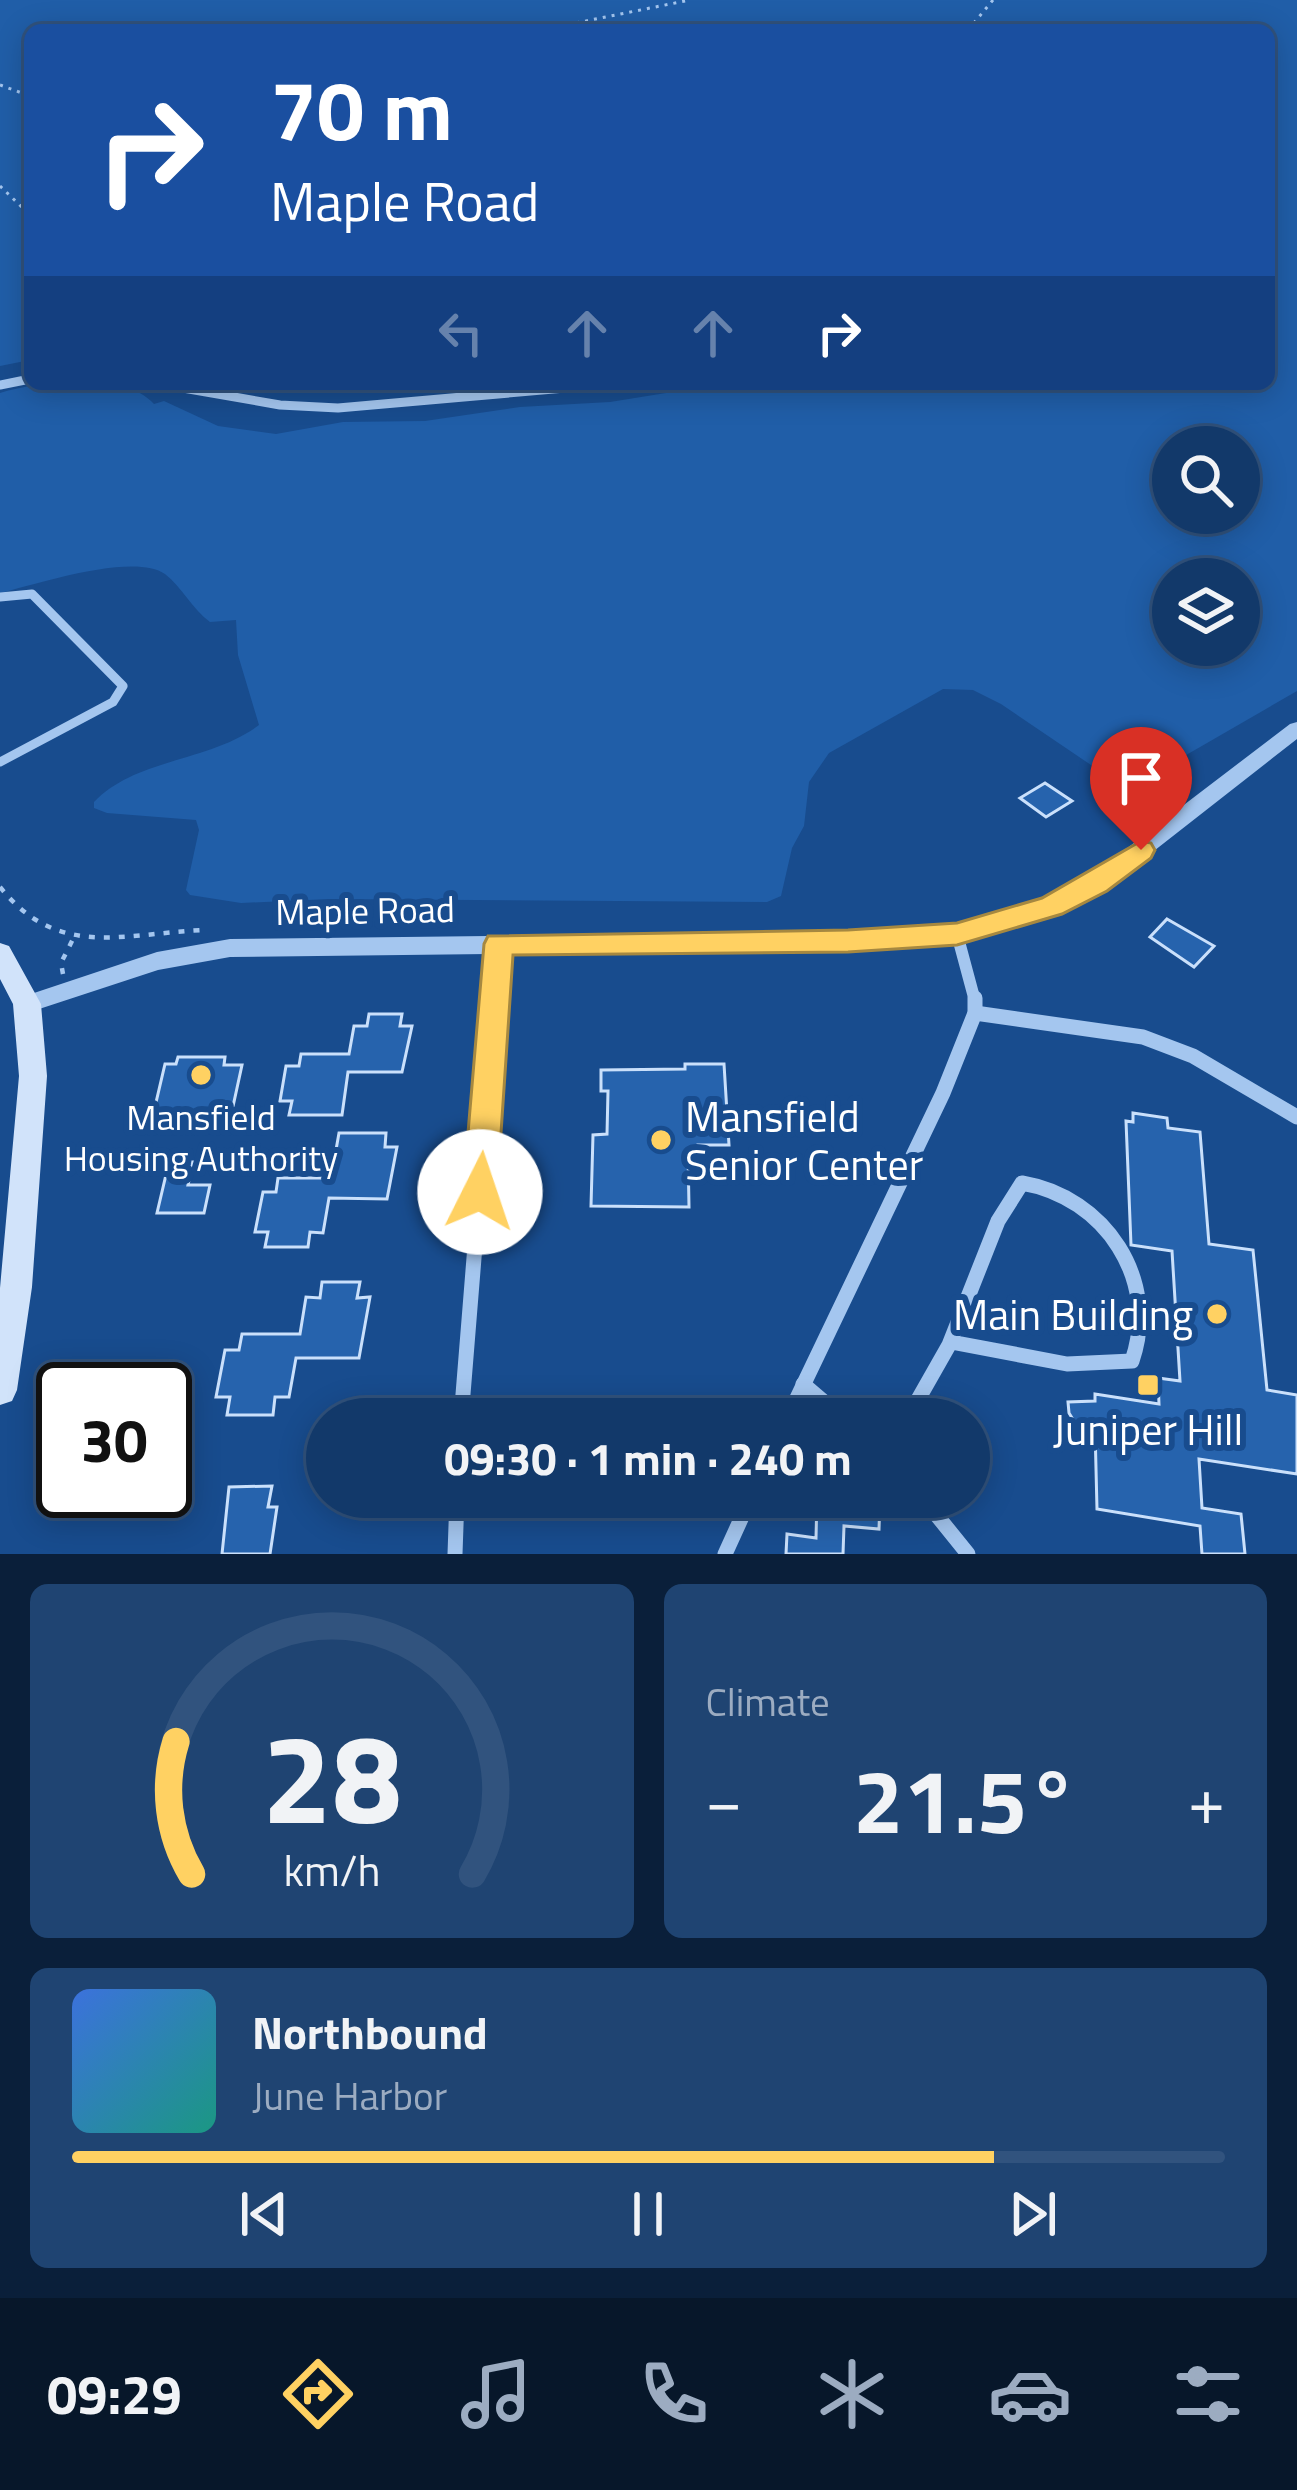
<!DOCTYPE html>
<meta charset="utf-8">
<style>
body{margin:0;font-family:"Titillium Web",sans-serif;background:#1f4472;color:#f1f3f6;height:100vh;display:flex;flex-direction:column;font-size:45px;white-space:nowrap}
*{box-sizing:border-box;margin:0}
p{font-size:39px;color:#9cacc1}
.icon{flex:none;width:66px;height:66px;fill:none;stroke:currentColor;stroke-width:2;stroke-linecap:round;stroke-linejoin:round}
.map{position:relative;height:1554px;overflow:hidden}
.panel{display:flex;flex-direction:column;gap:30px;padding:30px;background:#0a1f3a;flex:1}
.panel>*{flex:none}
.guide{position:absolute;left:24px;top:24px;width:1251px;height:366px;border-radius:18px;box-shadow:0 6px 30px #0003,0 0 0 3px #31537e;background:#1a4fa0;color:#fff;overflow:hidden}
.buttons{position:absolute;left:1152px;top:426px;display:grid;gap:24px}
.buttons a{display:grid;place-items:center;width:108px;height:108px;border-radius:50%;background:#12396a;box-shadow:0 6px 30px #0003,0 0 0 3px #31537e;font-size:60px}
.speed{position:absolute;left:36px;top:1362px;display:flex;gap:24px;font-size:60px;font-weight:700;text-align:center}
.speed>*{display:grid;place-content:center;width:156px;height:156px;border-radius:50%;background:#12396a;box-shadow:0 6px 30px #0003,0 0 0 3px #31537e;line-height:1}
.speed .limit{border:6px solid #111;border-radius:18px;background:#fff;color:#111}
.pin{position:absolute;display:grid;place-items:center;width:102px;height:102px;color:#fff;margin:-123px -51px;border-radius:50% 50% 50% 0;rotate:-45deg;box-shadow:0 0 12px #0007}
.pin .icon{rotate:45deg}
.me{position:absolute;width:132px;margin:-66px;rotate:4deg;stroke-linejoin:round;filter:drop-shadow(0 0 9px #0008)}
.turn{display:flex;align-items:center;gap:42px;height:252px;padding:0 48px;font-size:54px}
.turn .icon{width:156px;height:156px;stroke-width:2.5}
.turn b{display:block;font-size:84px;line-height:102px}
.lanes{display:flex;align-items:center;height:114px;padding:0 48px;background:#0003;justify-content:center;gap:60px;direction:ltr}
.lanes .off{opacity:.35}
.big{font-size:90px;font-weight:700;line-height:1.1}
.panel .tile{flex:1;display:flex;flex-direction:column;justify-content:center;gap:18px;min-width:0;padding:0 42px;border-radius:18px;background:#1f4472}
.panel .dial{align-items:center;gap:0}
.dial svg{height:312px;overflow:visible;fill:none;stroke:#31537e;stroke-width:7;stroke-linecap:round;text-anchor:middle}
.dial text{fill:#f1f3f6;stroke:none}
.song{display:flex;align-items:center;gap:36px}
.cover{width:144px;height:144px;border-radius:18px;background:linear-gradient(135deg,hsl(220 70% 55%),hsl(170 70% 35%))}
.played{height:12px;border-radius:6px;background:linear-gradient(90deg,#ffd162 80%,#31537e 80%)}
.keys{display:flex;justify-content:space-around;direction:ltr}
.heat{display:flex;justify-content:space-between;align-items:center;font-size:66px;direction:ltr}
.panel .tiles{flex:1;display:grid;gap:30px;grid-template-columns:1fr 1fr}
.tile:last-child{grid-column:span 2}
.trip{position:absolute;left:306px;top:1398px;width:684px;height:120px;border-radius:60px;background:#12396a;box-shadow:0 6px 30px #0003,0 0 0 3px #31537e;font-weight:700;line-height:120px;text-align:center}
.tab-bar{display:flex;height:192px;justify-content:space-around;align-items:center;background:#07172a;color:#9cacc1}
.tab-bar .icon{width:84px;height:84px}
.tab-bar .on{color:#ffd162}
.tab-bar b{font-size:54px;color:#f1f3f6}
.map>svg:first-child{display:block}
.green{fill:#205ea8;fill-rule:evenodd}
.building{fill:#2663ad;stroke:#cae0fb;stroke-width:3}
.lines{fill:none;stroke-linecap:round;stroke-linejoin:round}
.path-far1{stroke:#a4c6ef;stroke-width:3;stroke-dasharray:3 6;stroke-linecap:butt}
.path{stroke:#a4c6ef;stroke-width:4.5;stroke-dasharray:6 9;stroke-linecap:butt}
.service{stroke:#a4c6ef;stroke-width:9}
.minor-far2{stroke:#a4c6ef;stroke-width:9}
.minor-far1{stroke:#a4c6ef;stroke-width:12}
.minor{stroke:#a4c6ef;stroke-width:15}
.tertiary{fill:#a4c6ef;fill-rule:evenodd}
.secondary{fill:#d1e3fa;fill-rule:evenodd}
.route{fill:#ffd162;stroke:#a68840;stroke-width:3}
.poi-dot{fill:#ffd162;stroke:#184c8e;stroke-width:4.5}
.labels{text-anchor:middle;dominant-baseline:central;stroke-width:12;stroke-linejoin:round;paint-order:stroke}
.street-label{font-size:36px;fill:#fff;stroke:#184c8e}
.poi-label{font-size:36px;fill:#fff;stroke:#184c8e}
.near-poi-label{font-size:42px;fill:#fff;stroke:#184c8e;text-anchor:start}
</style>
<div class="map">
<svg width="1297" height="1554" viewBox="0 0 1297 1554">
<rect width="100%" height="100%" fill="#184c8e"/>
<path class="green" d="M0 0H1297V691L1136 784H1119L1001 704 973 690 943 689 829 753 809 782 804 826 792 848 781 896 767 902 329 899 241 903 190 895 186 890 199 830 196 820 107 813 94 808V802C136 758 210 762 259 725L238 655 236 620 210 622C192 609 182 587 165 574 134 552 37 584 0 593V393C42 381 121 369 154 404L164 401 218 426 276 434 343 422 425 421 520 407 610 402 722 384H1269V30H813L798 23 771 30H30V360L0 366ZM1173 447H1239V513H1173ZM1173 579H1239V645H1173Z"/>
<g class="building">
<path d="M1045 783 1072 801 1046 817 1020 798Z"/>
<path d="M1167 919 1214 946 1194 967 1150 937Z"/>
<path d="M369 1014H402L400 1026H412L402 1072H348L342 1115H289L292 1101H280L286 1066H299L301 1054H349L354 1026H367Z"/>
<path d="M178 1057H225L224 1065H242L232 1111H222L219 1123 164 1124 166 1111H154L165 1064H176Z"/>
<path d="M685 1064H724L729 1145H698V1152H688L689 1207 591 1206 593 1135 607 1134 608 1091H601V1070L685 1069Z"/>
<path d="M1133 1113 1167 1118 1168 1128 1200 1132 1209 1244 1253 1250 1267 1390 1297 1395V1474L1199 1459 1202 1508 1241 1514 1245 1554H1202L1200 1526 1097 1509 1095 1428 1074 1421 1069 1413 1068 1402 1095 1401V1394L1159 1404 1158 1378 1180 1381 1172 1251 1131 1245 1126 1121 1133 1122Z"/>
<path d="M339 1133H386L385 1147H397L387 1199 329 1198 323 1233 310 1232 308 1247H265L268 1232H255L263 1192H276L278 1178H331Z"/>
<path d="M169 1162H193L188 1185H210L204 1213H157Z"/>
<path d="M322 1282H360L357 1298 370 1297 359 1358H296L289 1397H275L273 1415H227L230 1397H216L225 1350H239L242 1334H300L306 1297 320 1298Z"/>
<path d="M272 1486 268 1507H277L270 1554H222L229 1487Z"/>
<path d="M817 1497 880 1501 879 1529 844 1526 843 1554H786L787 1534 816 1538Z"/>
</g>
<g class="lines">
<g class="path-far1">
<path d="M541 30 690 0"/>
<path d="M968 30 993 0"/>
<path d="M0 85 30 96"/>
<path d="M0 186 30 215"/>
</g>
<g class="path">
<path d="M0 887C57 959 122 934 202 930"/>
<path d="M63 974 61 963 75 935"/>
</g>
<path class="service" d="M0 597 32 594 123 686 113 702 0 762"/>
<g class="minor-far2">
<path d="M160 384 280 405 338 408 611 384"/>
<path d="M0 385 30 379"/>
</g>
<g class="minor-far1">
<path d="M957 934 975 1001"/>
<path d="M494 1001 499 944"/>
</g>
<g class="minor">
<path d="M975 1013 1143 1037 1193 1056 1297 1117"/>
<path d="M803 1384 844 1419"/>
<path d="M461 1419 495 998"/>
<path d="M787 1419 943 1093 975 1013V998"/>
<path d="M907 1419 949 1345 998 1221 1022 1183C1105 1197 1160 1280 1132 1361L1067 1364 951 1342"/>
<path d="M922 1497 968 1554"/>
<path d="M455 1554 457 1497"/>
<path d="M725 1554 751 1497"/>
</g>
<path class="tertiary" d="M1297 722V739L1104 890 1024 925 957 942 848 950 230 957 158 970 27 1013 19 1010 15 1004 19 998 157 952 230 939 848 932 957 926 1010 912 1088 878 1290 724Z"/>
<path class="secondary" d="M0 943 9 946 41 1004 47 1076 32 1287 17 1390 12 1401 0 1405V1288L19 1076 13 1004 0 979Z"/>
</g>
<path class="route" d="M1141 841 1151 843 1155 850 1151 858 1107 891 1062 914 957 945 848 952 513 955 497 1192 492 1202 480 1206 468 1202 463 1192 484 944 488 936 848 930 957 923 1042 898Z"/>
<g class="poi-dot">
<circle cx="201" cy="1075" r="12"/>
<circle cx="661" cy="1140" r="12"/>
<circle cx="1217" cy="1314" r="12"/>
<rect x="1136" y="1373" width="24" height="24" rx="6"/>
</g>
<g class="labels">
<g class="street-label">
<text transform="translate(365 910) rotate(-1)">Maple Road</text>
</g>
<g class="poi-label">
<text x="201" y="1116">Mansfield<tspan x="201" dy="41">Housing Authority</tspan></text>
</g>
<g class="near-poi-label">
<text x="685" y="1116">Mansfield<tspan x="685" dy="48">Senior Center</tspan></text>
<text x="1193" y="1314" text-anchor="end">Main Building</text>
<text x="1148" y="1429" text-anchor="middle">Juniper Hill</text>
</g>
</g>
</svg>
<div class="buttons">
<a><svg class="icon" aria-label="search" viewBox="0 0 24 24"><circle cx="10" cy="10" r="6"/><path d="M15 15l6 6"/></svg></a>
<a><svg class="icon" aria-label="layers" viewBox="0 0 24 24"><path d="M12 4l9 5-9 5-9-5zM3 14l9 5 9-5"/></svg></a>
</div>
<div class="speed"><div class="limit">30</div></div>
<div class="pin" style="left:1141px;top:850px;background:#d93025"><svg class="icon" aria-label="arrive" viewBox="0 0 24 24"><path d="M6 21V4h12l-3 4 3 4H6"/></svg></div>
<svg class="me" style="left:480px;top:1192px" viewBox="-20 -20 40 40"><circle r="19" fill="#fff"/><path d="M0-13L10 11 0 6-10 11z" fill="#ffd162"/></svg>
<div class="trip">09:30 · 1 min · 240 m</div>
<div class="guide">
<div class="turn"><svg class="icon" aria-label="right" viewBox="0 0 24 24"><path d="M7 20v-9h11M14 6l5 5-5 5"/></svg><div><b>70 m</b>Maple Road</div></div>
<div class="lanes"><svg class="icon off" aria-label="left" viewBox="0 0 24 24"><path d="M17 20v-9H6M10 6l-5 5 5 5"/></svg><svg class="icon off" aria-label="ahead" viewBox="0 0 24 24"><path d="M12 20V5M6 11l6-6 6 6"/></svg><svg class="icon off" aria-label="ahead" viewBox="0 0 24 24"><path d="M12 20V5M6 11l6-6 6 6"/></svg><svg class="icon" aria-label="right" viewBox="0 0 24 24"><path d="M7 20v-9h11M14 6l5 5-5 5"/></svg></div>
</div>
</div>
<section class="panel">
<div class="tiles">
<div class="tile dial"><svg viewBox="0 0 100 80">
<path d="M14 69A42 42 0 1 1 86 69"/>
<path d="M14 69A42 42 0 0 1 10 35" stroke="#ffd162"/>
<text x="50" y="56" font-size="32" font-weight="700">28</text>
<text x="50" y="72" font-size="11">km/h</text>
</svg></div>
<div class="tile"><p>Climate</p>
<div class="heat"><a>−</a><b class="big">21.5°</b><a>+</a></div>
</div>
<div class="tile">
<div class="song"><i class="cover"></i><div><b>Northbound</b><p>June Harbor</p></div></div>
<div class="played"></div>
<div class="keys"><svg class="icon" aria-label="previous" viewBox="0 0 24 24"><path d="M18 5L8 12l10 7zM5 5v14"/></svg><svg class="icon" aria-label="pause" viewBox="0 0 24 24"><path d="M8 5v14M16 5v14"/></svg><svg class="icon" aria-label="next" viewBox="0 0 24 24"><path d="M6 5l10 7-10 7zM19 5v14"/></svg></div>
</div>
</div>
</section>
<nav class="tab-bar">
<b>09:29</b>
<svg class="icon on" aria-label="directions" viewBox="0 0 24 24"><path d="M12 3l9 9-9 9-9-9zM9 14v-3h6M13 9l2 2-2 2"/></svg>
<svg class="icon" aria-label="music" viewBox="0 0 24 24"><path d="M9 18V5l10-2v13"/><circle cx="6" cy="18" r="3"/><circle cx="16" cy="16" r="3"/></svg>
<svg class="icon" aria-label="phone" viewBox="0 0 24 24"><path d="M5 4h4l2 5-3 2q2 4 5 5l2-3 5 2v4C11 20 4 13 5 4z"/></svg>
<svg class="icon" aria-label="climate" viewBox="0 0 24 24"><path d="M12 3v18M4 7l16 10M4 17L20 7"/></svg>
<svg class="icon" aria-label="car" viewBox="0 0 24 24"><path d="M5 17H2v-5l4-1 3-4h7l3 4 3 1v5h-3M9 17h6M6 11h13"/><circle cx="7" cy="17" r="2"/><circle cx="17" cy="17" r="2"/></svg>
<svg class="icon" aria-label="filters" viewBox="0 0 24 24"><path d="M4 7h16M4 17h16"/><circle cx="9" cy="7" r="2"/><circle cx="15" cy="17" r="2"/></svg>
</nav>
